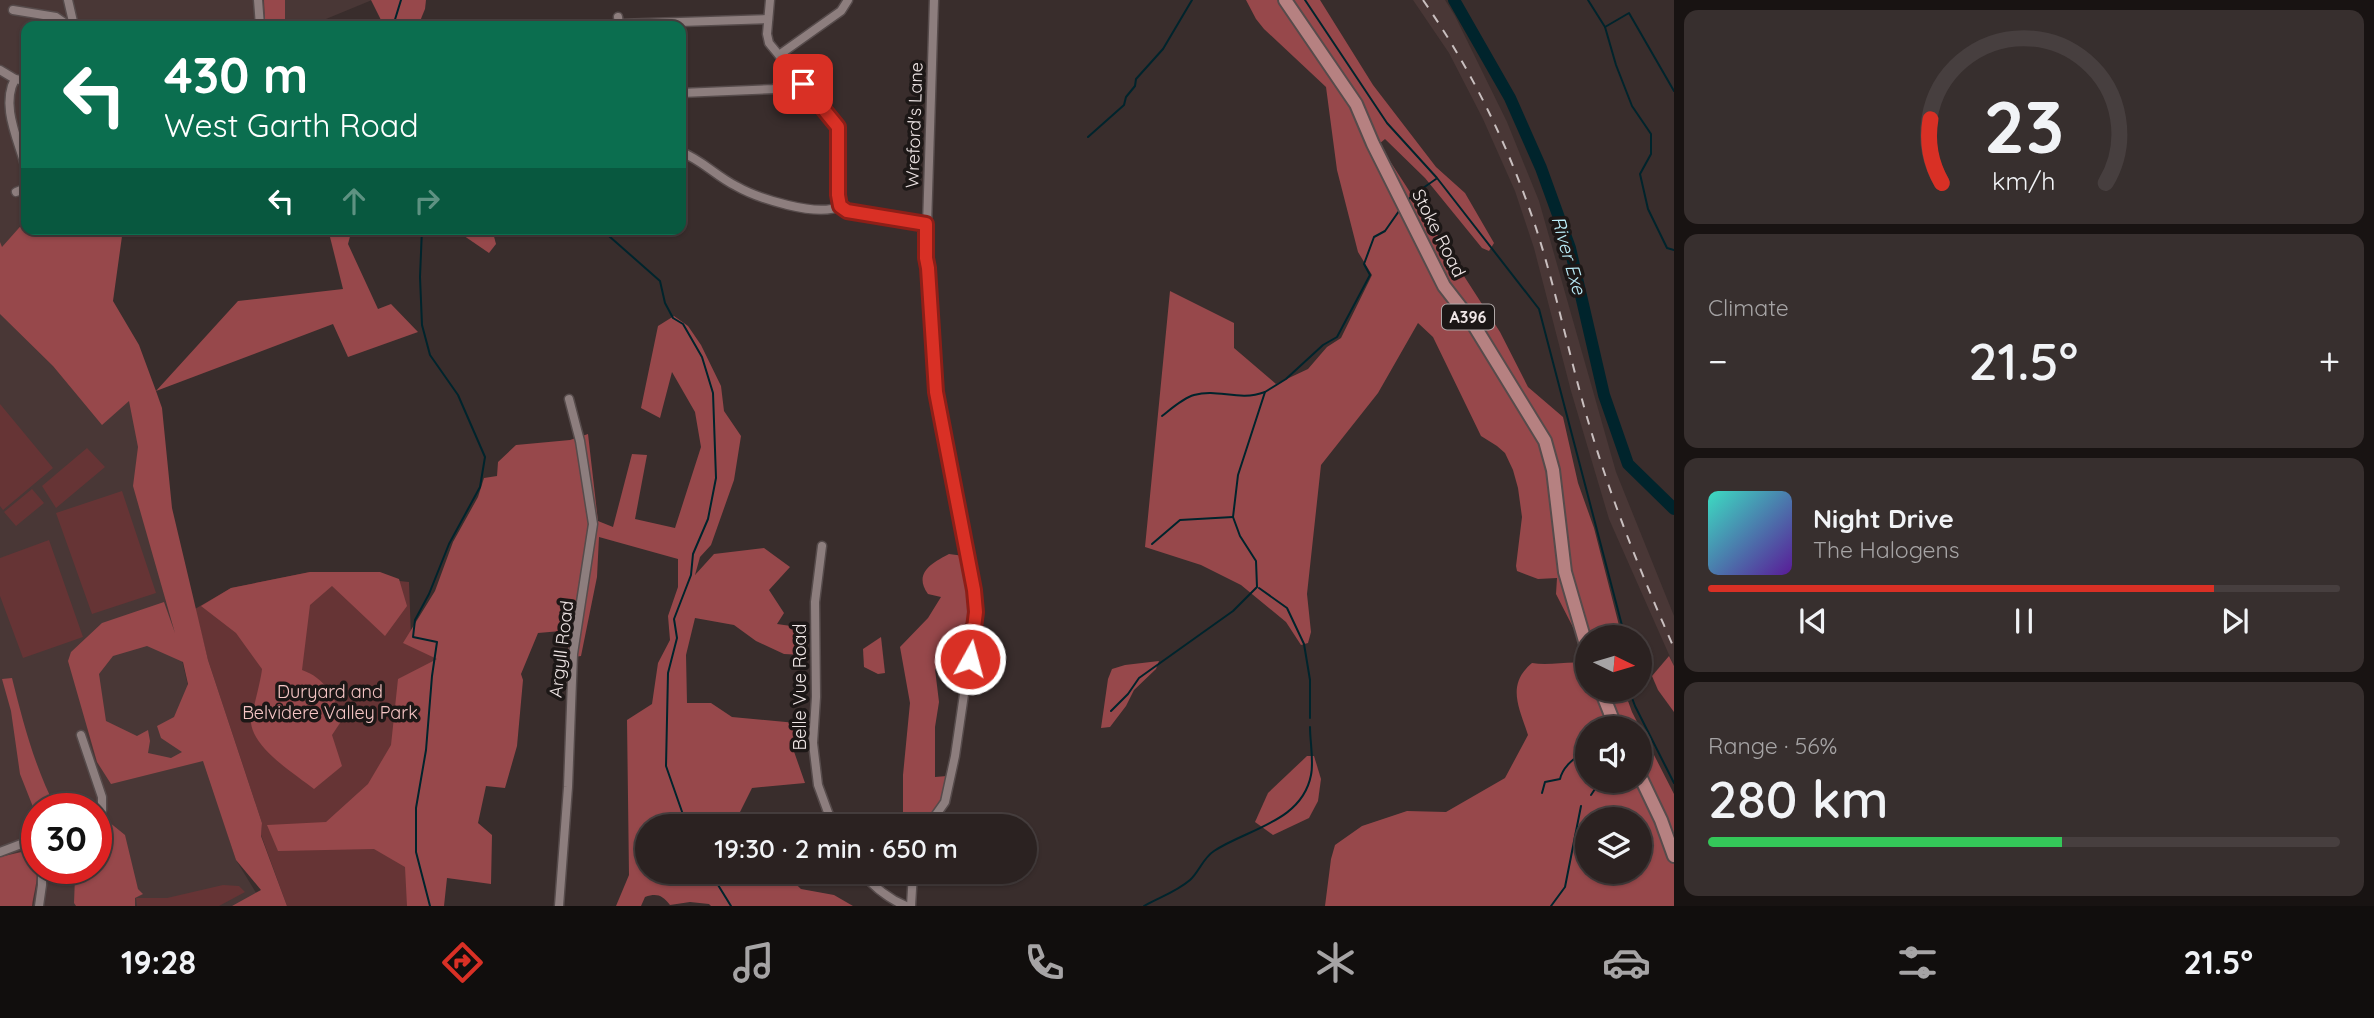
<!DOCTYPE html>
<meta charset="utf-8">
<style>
body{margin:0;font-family:Quicksand,sans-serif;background:#372f2e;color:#f1f3f6;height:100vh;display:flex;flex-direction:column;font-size:26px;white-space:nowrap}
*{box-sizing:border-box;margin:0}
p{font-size:23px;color:#a6a4a5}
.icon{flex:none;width:38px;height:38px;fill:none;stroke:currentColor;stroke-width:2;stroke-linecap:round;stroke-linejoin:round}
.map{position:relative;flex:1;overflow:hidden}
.details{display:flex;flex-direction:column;gap:10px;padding:10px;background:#181312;width:700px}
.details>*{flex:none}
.guide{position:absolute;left:21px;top:21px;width:665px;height:214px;border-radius:14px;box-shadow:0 2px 5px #0004,0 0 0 2px #473f3f;background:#0b6e4f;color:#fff;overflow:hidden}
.needle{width:46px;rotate:95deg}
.buttons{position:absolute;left:1575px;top:625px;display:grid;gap:14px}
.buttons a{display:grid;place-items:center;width:77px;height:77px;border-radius:50%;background:#2b2221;box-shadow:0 2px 5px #0004,0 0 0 2px #473f3f;font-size:35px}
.speed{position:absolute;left:21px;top:793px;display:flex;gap:14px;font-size:35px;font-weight:700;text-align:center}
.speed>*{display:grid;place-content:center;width:91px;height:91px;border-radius:50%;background:#2b2221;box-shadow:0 2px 5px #0004,0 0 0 2px #473f3f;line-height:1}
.speed .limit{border:10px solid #d22;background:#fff;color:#111}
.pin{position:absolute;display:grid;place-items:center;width:60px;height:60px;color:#fff;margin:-30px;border-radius:14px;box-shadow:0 4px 10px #0006}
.me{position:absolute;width:77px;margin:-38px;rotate:7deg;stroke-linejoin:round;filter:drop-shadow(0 0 5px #0008)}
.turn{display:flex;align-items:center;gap:24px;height:147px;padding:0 28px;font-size:32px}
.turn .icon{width:91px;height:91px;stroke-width:2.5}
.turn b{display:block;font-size:49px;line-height:60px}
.lanes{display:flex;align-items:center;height:66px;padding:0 28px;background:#0003;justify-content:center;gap:35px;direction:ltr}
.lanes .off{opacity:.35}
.big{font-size:52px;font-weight:600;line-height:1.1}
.details .tile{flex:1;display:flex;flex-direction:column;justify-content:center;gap:10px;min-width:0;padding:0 24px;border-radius:14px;background:#372f2e}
.details .dial{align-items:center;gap:0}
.dial svg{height:182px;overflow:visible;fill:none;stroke:#473f3f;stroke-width:7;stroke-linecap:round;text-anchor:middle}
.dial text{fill:#f1f3f6;stroke:none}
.song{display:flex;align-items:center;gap:21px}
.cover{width:84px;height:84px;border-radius:10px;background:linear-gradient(135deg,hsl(170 70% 55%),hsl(270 70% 35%))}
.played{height:7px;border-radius:4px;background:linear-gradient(90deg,#d93025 80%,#473f3f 80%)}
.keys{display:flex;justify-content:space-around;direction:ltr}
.heat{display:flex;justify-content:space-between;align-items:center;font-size:38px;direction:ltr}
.charge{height:10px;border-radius:5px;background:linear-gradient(90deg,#34c759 56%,#473f3f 0)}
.trip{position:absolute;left:635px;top:814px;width:402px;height:70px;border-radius:35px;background:#2b2221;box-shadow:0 2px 5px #0004,0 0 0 2px #473f3f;font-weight:600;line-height:70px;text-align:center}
.tabs{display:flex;height:112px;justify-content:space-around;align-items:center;background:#110e0d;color:#a6a4a5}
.tabs .icon{width:49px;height:49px}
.tabs .selected{color:#d93025}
.tabs b{font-size:32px;color:#f1f3f6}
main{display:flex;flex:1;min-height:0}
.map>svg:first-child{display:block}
.built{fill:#493736;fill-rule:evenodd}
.green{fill:#663435}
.forest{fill:#97484b;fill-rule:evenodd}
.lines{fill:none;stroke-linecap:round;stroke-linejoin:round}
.stream{stroke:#00242c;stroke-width:2}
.river{stroke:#00242c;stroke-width:12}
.street-casing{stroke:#564b4b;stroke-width:11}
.primary-casing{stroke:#564b4b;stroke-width:16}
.street{stroke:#8d7e7e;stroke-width:8}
.primary{stroke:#b68181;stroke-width:12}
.rail{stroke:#c9bfbf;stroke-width:2;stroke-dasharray:9 9;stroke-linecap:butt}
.route-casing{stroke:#8d1f18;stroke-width:18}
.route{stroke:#d93025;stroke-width:12}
.labels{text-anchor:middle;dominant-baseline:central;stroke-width:7;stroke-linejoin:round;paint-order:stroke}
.shield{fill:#1c1716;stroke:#b0a8a8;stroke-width:2}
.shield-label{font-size:16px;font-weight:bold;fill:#efe6e6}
.street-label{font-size:18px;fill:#efe6e6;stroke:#1c1716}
.park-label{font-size:18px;fill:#f6c6c5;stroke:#1c1716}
.water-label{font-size:19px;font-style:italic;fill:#baedf9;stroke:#1c1716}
</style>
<main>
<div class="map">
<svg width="1674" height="906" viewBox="0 0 1674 906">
<rect width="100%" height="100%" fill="#392d2c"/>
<g class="built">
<path d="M0 0H372L309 26H26V229L88 277 144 429 146 500 206 766 236 860 264 906H0ZM37 808H96V868H37Z"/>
<path d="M1413 0H1445L1455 16 1507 122 1539 201 1616 472 1674 616V666L1609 519 1571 391 1534 248 1515 191 1483 119 1449 53Z"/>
</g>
<g class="green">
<path d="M0 404 53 468 3 510 0 506Z"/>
<path d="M87 448 105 467 56 508 42 486Z"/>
<path d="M32 489 44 503 16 526 4 512Z"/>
<path d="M122 491 156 593 92 614 56 513Z"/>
<path d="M49 540 83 637 23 658 0 596V558Z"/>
<path d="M310 572 409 582 411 637 439 639 433 906H287L261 835 262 823 208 660 195 609 231 588Z"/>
<path d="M223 885 239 886 245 892 219 906H137L136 898H167Z"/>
</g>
<g class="forest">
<path d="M264 0H285V26H269L265 24Z"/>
<path d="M371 0H426L425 9 418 26H384Z"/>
<path d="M1246 0H1320L1373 85 1436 167 1465 193 1494 243 1489 251 1482 248 1425 178 1385 139 1379 144 1500 332 1528 387 1563 417 1578 483 1594 528 1622 637H1587V690H1624L1632 712 1674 794V906H1325L1331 859 1335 845 1362 826 1407 811 1446 812 1505 778 1528 735C1519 707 1506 685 1532 663 1549 666 1567 661 1584 663L1579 639 1556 594 1557 578 1538 579 1517 571 1516 566 1522 517 1518 488 1513 470 1505 453 1497 446 1481 436 1433 337 1418 323 1378 393 1321 465 1307 594 1311 632 1308 643 1301 645 1286 622 1241 585 1201 565 1145 547 1170 291 1234 323V348L1276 384 1308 369 1327 347 1341 338 1372 275 1358 252 1337 170 1326 87 1264 29 1256 19ZM1587 728H1640V780H1587ZM1587 819H1640V872H1587Z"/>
<path d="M26 220V229H123L113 301 139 345 156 391 238 301 343 289 328 229H352L348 244 378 309 391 304 418 332 348 357 333 324 156 391 162 408 172 508 208 660 262 823 261 836 287 906H232L261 890 236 860 203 761 111 784 97 762 68 661 71 652 102 623 164 602 175 633 133 486 138 447 129 401 102 425 53 366 0 314V242L2 247ZM147 646 183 662 188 684 174 717 157 726 161 738 182 752 171 758 148 753 150 741 148 730 137 736 106 721 99 674 113 656Z"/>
<path d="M454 229H492L496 244 489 253Z"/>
<path d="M674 316 688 326 701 345 721 386 724 411 741 436 734 480 711 545 700 557 695 575 714 554 764 548 790 567 769 590 784 613 777 624 798 627 808 636 803 655 784 654 756 641 734 625 695 618 686 655 687 703H711L732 717 807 724 791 743 805 783 752 788 735 822 740 826H648V872H783L801 889 834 895 853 906H711L709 904 690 902 670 905C662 895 657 893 645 897L641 906H616L629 875 627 720 652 704 658 663 670 640 668 616 678 587V559L599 537 597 577 581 656 568 658V641L561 631 538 633 521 674 523 680 517 746 505 788 486 786 478 823 492 835 491 884 447 878 444 906H407L405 867 374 849 278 851 267 825 326 822 368 784 391 745 398 679 437 659 403 643 435 591 453 542 478 497 484 478 497 476 498 462 516 445 570 440 588 434 598 521 613 527 632 454 647 455 635 519 675 528 701 447 695 412 672 372 660 418 641 408 658 326Z"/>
<path d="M949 554 964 556 973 612 935 669 939 702 935 727V777L947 776 943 797 924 826H903V775L910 703 900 647 928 618 941 597 928 594C913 573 932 563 949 554Z"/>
<path d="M310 572H380L399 579 407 606 385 636 332 586 310 605 302 670C325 678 335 697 342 720L332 735 342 766 314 789C295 774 254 749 251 723 251 715 261 681 262 669L236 633 201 606 231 588Z"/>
<path d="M881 637 885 673 878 674 864 667 863 649Z"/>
<path d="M1669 656 1674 666V712L1658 690 1652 676Z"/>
<path d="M1159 661 1156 669 1134 690 1126 706 1110 727 1101 728 1108 679 1112 669 1125 665Z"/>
<path d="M12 678C23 722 35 768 56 808H37V817L20 774 11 711 2 679Z"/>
<path d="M1307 756H1314L1321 779 1318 801 1309 818 1273 835 1255 822 1268 793Z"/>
<path d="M109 822 125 835 138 889 143 894 135 898V906H76L74 903 75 877 79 868H96V831Z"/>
<path d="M30 850C43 865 35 886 32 906H0V857Z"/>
</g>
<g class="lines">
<g class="stream">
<path d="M1305 0 1387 123 1437 178 1539 309 1625 637"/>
<path d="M1588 0 1605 27 1616 65 1632 106 1651 134V154L1640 174 1648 209 1667 248 1674 250"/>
<path d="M393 26 401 0"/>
<path d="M1605 27 1629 13 1674 91"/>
<path d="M1088 137 1124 105 1126 97 1135 86 1136 79 1163 49 1192 0"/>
<path d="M1407 201 1413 195 1436 179"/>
<path d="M422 229 420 277 422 325 430 355 458 395 485 457 480 487 449 544 429 594 415 620 413 637 437 642 432 676 426 750 416 808V852L430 906"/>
<path d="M601 229 660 281 665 303 673 318 683 324 702 357 713 393 716 478 708 519 693 554 691 575 674 619 677 638 668 673 666 766 687 826"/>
<path d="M1162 416C1171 409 1183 398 1194 395 1219 388 1238 402 1265 392"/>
<path d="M1152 544 1180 520 1233 517"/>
<path d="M1259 588 1287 608 1304 644 1310 680V718"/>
<path d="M1629 690 1635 706 1674 783"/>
<path d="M1111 711 1128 694 1139 678 1233 611 1257 587 1256 561 1240 536 1233 517 1238 475 1265 392 1286 379 1323 345 1337 337 1370 275 1364 264 1374 237 1385 231 1399 211"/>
<path d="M1542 793 1545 782 1560 779C1563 766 1574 759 1584 751"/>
<path d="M1591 795 1599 783 1604 780"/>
<path d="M710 872 731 906"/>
<path d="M1144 906C1160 897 1176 892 1190 880 1199 872 1203 858 1214 851 1247 829 1302 822 1311 775 1314 761 1310 742 1310 727"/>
<path d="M1551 906 1565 887 1581 806"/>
</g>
<path class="river" d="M1454 0 1510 98 1541 168 1570 248 1604 395 1628 464 1674 509"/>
<defs>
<g id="street">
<path d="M68 0 74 26"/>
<path d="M258 0 260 26"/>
<path d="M770 0 767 34 769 43 838 127 837 195 840 206 847 211 926 224"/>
<path d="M13 10 56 17 69 26"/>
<path d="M618 17 619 24 768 19"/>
<path d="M779 55 841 11 848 0"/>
<path d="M0 70 15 79 26 81"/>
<path d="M15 79C0 106 19 141 26 169"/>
<path d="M681 93 774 89 795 74"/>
<path d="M681 152C702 160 716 176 736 186 757 198 818 218 840 206"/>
<path d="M16 192 26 188"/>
<path d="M822 546 815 602 816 697 813 743 818 785 833 826"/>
<path d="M81 735 102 797V810L96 822"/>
<path d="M928 826 945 802 955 756 976 612 974 590 936 392 928 268 926 258 934 0"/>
<path d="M0 852 37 838"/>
<path d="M861 872C873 886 889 899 906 906"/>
<path d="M39 906 42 885V868"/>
<path d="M559 906 568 787 573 654 593 524 580 441 569 399"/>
<path d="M911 906 913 872"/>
</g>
<g id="primary">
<path d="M1285 0 1356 104 1373 144 1444 286 1472 322 1545 441 1553 470 1565 572 1587 648"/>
<path d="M1601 690 1616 728"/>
<path d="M1640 776 1661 820 1674 856"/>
</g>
</defs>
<use href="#street" class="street-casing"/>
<use href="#primary" class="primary-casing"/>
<use href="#street" class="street"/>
<use href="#primary" class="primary"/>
<path class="rail" d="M1423 0C1472 70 1509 147 1536 228 1558 296 1571 366 1592 434 1614 507 1643 578 1674 648"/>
</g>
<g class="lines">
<defs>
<path id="route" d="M803 84 838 127V195L840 206 847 211 926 224V258L928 268 936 392 974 590 976 612 970 659"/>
</defs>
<use href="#route" class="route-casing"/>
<use href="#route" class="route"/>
</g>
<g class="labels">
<rect class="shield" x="1442" y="304.5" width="52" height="25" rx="5"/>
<g class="shield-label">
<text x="1468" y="317">A396</text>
</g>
<g class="street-label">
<text transform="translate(914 125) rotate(-88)">Wreford's Lane</text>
<text transform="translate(1439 233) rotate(63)">Stoke Road</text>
<text transform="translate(561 649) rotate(-83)">Argyll Road</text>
<text transform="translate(799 687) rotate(-90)">Belle Vue Road</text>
</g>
<g class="park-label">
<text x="330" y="691">Duryard and<tspan x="330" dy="21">Belvidere Valley Park</tspan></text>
</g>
<g class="water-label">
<text transform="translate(1569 255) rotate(74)">River Exe</text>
</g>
</g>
</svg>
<div class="buttons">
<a><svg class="needle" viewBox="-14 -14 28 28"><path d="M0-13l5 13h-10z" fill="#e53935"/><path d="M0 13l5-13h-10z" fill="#a6a4a5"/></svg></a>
<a><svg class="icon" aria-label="sound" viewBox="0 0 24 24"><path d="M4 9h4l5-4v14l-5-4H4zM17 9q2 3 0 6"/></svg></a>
<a><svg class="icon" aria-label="layers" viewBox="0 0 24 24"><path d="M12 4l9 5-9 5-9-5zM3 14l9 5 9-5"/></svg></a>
</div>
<div class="speed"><div class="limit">30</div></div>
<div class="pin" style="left:803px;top:84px;background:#d93025"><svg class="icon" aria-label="arrive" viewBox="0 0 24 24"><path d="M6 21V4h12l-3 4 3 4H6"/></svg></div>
<svg class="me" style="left:970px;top:659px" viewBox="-20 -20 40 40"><circle r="17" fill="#d93025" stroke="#fff" stroke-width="3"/><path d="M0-11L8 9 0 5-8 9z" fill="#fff"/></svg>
<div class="trip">19:30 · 2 min · 650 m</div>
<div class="guide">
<div class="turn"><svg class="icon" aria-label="left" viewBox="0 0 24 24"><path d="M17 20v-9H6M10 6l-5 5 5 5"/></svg><div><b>430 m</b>West Garth Road</div></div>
<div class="lanes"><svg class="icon" aria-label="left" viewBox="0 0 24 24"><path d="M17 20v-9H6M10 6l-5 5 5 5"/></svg><svg class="icon off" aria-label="ahead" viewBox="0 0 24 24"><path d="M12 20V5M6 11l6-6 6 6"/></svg><svg class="icon off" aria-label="right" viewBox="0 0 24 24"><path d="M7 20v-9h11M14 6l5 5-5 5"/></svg></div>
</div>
</div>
<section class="details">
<div class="tile dial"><svg viewBox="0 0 100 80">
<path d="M14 69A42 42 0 1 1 86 69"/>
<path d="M14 69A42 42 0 0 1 9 41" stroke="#d93025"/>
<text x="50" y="56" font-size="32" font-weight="700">23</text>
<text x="50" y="72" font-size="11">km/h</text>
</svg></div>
<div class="tile"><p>Climate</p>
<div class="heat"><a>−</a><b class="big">21.5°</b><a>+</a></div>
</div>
<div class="tile">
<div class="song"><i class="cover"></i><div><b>Night Drive</b><p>The Halogens</p></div></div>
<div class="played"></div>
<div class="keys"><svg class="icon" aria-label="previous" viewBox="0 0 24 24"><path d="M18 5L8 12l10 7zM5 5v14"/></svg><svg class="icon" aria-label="pause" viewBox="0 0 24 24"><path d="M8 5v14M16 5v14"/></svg><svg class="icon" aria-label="next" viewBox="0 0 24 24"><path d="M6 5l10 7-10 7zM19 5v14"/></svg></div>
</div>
<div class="tile"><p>Range · 56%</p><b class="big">280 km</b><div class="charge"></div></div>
</section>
</main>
<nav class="tabs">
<b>19:28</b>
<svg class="icon selected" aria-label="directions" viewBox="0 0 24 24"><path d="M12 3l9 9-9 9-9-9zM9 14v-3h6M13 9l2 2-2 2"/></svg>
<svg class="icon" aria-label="music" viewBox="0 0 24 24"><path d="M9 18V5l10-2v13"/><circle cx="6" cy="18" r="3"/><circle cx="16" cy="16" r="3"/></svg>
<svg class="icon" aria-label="phone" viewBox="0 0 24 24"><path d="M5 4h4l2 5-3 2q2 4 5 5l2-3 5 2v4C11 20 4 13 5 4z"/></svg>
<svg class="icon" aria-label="climate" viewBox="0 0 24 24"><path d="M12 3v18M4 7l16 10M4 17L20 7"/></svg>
<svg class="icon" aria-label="car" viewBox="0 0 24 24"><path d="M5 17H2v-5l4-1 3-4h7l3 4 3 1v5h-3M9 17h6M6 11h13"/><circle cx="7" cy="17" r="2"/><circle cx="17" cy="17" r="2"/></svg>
<svg class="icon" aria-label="filters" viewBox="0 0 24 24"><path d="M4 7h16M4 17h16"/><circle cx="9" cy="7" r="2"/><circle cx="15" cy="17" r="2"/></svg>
<b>21.5°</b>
</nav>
